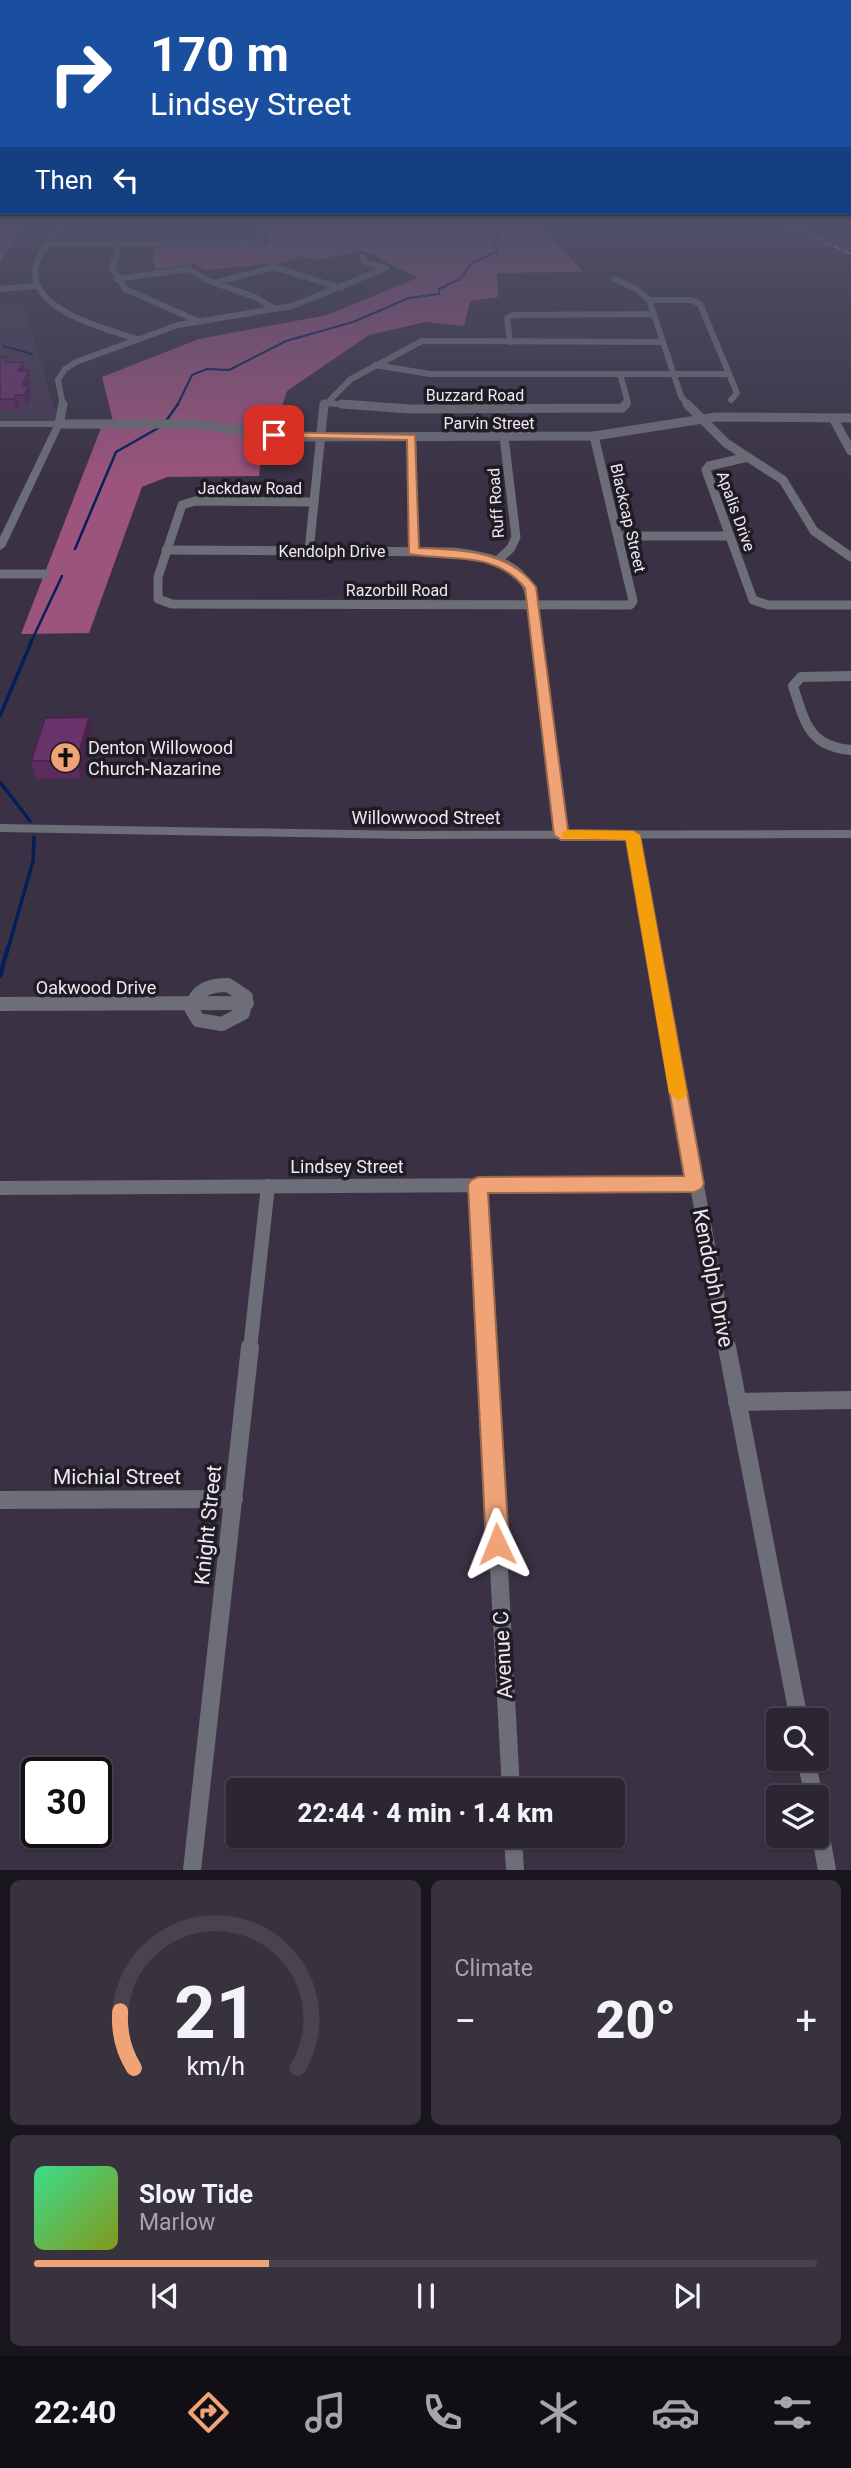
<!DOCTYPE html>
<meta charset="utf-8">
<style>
body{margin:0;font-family:Roboto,sans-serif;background:#38323f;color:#f1f3f6;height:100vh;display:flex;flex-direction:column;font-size:26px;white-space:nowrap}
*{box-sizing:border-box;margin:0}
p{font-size:23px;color:#a6a5ac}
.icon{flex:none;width:38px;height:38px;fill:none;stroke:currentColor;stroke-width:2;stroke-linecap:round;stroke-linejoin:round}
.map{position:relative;height:1870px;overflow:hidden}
.panel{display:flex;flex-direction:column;gap:10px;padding:10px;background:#18151c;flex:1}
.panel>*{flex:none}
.guide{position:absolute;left:0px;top:0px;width:852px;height:214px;box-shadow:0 2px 5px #0004,0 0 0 2px #48434e;background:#1a4fa0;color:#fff;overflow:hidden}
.tools{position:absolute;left:766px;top:1708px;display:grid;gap:14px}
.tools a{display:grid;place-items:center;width:63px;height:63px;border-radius:7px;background:#2c2633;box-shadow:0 2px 5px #0004,0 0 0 2px #48434e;font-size:35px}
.speed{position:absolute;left:21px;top:1757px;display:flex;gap:14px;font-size:35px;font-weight:700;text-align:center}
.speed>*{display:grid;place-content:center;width:91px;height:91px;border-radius:50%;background:#2c2633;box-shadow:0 2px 5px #0004,0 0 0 2px #48434e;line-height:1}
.speed .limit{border:4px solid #111;border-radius:10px;background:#fff;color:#111}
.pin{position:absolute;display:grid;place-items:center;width:60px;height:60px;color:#fff;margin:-30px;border-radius:14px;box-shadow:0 4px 10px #0006}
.me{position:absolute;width:77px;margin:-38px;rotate:358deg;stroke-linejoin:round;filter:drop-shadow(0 0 5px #0008)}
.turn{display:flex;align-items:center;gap:24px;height:147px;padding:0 35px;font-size:32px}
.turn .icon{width:91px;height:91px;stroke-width:2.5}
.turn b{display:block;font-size:49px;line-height:60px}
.then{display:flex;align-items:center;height:66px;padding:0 35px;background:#0003;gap:14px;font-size:26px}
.big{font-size:52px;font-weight:800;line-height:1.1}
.panel .widget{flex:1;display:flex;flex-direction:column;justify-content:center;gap:10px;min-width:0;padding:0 24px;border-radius:10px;background:#38323f}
.panel .dial{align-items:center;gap:0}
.dial svg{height:182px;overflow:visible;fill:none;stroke:#48434e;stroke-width:7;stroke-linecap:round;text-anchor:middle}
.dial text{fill:#f1f3f6;stroke:none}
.song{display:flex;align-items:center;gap:21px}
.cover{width:84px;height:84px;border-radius:10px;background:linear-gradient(135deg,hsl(150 70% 55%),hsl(70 70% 35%))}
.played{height:7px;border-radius:4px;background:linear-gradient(90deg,#efa376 30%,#48434e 30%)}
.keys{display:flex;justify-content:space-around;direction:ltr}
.heat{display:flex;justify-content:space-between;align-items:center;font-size:38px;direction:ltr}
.panel .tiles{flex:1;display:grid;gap:10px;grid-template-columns:1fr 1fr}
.widget:last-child{grid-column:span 2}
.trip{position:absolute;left:226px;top:1778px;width:399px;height:70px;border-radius:7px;background:#2c2633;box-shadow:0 2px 5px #0004,0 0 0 2px #48434e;font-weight:800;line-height:70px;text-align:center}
.tabs{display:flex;height:112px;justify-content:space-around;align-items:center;background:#120f14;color:#a6a5ac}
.tabs .icon{width:49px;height:49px}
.tabs .on{color:#efa376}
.tabs b{font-size:32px;color:#f1f3f6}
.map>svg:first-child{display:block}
.built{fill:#453a52}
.forest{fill:#9c547c}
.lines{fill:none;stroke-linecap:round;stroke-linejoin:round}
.stream-far3{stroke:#041f57;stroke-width:2}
.stream-far2{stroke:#041f57;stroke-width:2.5}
.stream-far1{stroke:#041f57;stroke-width:3.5}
.stream{stroke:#041f57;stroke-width:4.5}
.minor-far4{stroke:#6d6e77;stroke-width:6}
.minor-far3{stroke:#6d6e77;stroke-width:9}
.minor-far2{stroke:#6d6e77;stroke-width:10}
.minor-far1{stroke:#6d6e77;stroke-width:14}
.minor{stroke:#6d6e77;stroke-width:18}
.tertiary{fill:#6d6e77;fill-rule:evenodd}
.rail{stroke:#c2bcc9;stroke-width:2;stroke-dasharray:7 3.5;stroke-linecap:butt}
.wall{fill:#5a2d5c}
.shaded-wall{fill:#4a244b}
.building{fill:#69346b;stroke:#4a244b;stroke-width:2}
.route{fill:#efa376;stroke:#9b6a4d;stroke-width:2}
.slow{fill:#f59e0b}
.labels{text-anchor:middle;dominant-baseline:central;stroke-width:7;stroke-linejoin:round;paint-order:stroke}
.far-street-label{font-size:16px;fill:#ede8f3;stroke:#201c24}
.poi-label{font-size:18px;fill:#ede8f3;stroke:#201c24;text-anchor:start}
.street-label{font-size:18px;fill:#ede8f3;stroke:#201c24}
.near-street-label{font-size:21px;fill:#ede8f3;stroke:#201c24}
</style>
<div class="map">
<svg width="851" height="1870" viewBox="0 0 851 1870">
<rect width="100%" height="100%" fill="#3a3244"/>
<g class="built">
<path d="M770 224H806L851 247V262Z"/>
<path d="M0 303H23L59 424H0Z"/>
</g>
<g class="forest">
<path d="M2 224H25L0 264V227Z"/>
<path d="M272 224H540L583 272 497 273 498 297 470 301 464 326 425 322 369 335 287 391 274 430 263 443 259 476 167 477 142 487 89 633 21 634 103 423 113 421 102 377 199 339 327 315 417 278 381 260 374 254 361 251 317 260 302 256 280 263 205 270 194 264 156 269 153 261 156 247 266 245Z"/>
</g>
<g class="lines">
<g class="stream-far3">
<path d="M3 346 32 354"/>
<path d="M177 406 192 375 207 369 229 370 286 341 353 322 409 298 439 294V289L460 279 472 263 497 251 493 241 498 238 494 224"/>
</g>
<g class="stream-far2">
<path d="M166 421 178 404"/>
<path d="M75 549 116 452 160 427"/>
<path d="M31 642 62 576"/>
</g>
<g class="stream-far1">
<path d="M0 716 32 640"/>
<path d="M0 782 30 821"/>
<path d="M8 949 33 861 34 837"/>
</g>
<path class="stream" d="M0 976 8 947"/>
<g class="minor-far4">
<path d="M61 224C53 238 36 254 35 271 33 312 107 329 137 339"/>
<path d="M49 244H237L260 241 264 224"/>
<path d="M120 244 112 268 125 289 198 321"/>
<path d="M362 257 366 262 386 268"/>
<path d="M116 279 189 269 209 281 255 297 275 309"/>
<path d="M614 279 635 288 649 300 681 396 688 406"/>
<path d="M214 283 274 267 341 288"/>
<path d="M0 289 37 286"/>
<path d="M649 300H691L700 304 737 393 731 400"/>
<path d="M510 342 507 318 513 315 653 314"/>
<path d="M375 365 430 374H729"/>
<path d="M620 374 628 403 624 406"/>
<path d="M324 403 367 406"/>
<path d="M63 406 58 380 65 369 76 362 178 325 292 306 386 268"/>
<path d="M324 406 351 379 422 341 663 342"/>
</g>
<g class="minor-far3">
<path d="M63 404 59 424H196L289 437 594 436 716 417 851 418"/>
<path d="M342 404 410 409 622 408 626 404"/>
<path d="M687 404 726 443 783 480 814 531 851 557"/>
<path d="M833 418 851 451"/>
<path d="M412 437 413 551"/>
<path d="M748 457 709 466 706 470 753 600 768 605H851"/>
<path d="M314 502 195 501 182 505 158 577V599L172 604 630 605 633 601 594 436"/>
<path d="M618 536H729"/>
<path d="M166 550 455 552C528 563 529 573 537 642"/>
<path d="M309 551 324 404"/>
<path d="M497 561 511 548 516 537 504 437"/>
<path d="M0 574H45"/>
</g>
<g class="minor-far2">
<path d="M537 640 561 835"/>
<path d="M851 676 801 677 793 686C805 722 808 746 851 750"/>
<path d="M633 835 653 949"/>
</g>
<g class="minor-far1">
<path d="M653 947 727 1349"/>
<path d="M228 985 246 997 243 1013 222 1024 198 1020 191 1008C196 989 210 985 228 985Z"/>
<path d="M0 1004 247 1003"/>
<path d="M478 1185 487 1349"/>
<path d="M0 1188 695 1184"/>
<path d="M250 1349 268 1186"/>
</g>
<g class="minor">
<path d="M487 1347 511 1790"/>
<path d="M727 1347 799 1720"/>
<path d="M737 1402 851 1400"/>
<path d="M0 1500 234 1499"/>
<path d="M806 1759 814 1797"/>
<path d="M817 1816 827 1870"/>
<path d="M513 1836 515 1870"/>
<path d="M192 1870 250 1347"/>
</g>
<g class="tertiary">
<path d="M0 421H59L63 424 5 547 0 550V537L53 427H0Z"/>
<path d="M0 824 407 831 851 830V838L407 839 0 832Z"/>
</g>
<path class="rail" d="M787 224 851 254"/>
</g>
<g class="wall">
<path d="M0 357H7L8 362 25 371H29L31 382 29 386 31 397 26 406H19L17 410H0Z"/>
<path d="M93 735 81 779H36L31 761Z"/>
</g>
<g class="shaded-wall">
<path d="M23 362 25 373 18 371Z"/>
<path d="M29 371 31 382 29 386 31 397 26 406 22 386Z"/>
<path d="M16 395 19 406 17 410 14 399Z"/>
<path d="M89 717 93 735 81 779 77 761Z"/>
</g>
<g class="building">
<path d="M0 357H7L4 362H23L18 371H29L22 386H29L24 395H16L14 399H0Z"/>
<path d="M89 717 77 761H31L45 718Z"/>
</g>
<linearGradient id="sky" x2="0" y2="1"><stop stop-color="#201c25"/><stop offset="0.46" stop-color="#4f4f67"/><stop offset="1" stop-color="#4f4f67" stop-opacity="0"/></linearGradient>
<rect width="851" height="486" fill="url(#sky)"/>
<path class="route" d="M274 432 415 435 419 548C463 550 508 550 536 587L568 830 633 831 640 835 704 1184 701 1189 695 1192 488 1193 509 1544 506 1552 497 1556 489 1552 486 1544 468 1185 471 1180 478 1177 684 1176 626 840H561L554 835 525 588C494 550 452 562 409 554L407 440 270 437Z"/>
<path class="slow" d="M568 830 633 831 640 835 687 1093 684 1098 678 1100 669 1093 626 840 562 838V832Z"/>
<defs>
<symbol id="church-disc" viewBox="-11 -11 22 22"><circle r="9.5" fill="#efa376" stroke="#201c24"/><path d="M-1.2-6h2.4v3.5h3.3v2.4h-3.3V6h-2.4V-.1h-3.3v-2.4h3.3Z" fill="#111"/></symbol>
</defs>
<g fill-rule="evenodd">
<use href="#church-disc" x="48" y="740" width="35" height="35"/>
</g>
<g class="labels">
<g class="far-street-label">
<text x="475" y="395">Buzzard Road</text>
<text x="489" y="423">Parvin Street</text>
<text x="250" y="488">Jackdaw Road</text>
<text transform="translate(496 503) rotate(-94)">Ruff Road</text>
<text transform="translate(736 511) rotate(70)">Apalis Drive</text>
<text transform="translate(628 518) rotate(77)">Blackcap Street</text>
<text x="332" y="551">Kendolph Drive</text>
<text x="397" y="590">Razorbill Road</text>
</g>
<g class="poi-label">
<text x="88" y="747">Denton Willowood<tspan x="88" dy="21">Church-Nazarine</tspan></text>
</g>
<g class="street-label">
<text x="426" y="817">Willowwood Street</text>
<text x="96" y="987">Oakwood Drive</text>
<text x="347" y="1166">Lindsey Street</text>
</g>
<g class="near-street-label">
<text transform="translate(713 1278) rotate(79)">Kendolph Drive</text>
<text x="117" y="1477">Michial Street</text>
<text transform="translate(208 1525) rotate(-84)">Knight Street</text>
<text transform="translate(503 1655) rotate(-93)">Avenue C</text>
</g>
</g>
</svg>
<div class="tools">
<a><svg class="icon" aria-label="search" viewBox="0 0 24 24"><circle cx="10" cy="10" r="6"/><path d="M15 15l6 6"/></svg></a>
<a><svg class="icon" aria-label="layers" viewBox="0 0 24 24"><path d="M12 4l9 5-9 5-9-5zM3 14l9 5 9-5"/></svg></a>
</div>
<div class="speed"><div class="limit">30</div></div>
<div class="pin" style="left:274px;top:435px;background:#d93025"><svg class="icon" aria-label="arrive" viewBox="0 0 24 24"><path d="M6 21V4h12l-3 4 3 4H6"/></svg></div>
<svg class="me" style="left:497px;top:1544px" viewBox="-20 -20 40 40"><path d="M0-17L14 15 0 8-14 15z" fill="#efa376" stroke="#fff" stroke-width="4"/></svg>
<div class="trip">22:44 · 4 min · 1.4 km</div>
<div class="guide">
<div class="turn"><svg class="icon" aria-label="right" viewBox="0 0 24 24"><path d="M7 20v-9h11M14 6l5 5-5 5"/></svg><div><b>170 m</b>Lindsey Street</div></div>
<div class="then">Then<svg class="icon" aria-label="left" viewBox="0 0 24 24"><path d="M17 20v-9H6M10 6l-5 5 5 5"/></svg></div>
</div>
</div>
<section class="panel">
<div class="tiles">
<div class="widget dial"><svg viewBox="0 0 100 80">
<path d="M14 69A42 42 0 1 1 86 69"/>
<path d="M14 69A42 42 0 0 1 8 44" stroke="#efa376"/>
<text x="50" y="56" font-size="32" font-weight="700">21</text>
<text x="50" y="72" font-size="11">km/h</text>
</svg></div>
<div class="widget"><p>Climate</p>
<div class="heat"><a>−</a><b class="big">20°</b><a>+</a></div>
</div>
<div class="widget">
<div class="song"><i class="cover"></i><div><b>Slow Tide</b><p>Marlow</p></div></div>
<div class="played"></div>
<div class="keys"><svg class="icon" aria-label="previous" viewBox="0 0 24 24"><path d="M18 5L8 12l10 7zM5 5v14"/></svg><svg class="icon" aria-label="pause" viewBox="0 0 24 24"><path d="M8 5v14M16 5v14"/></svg><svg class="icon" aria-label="next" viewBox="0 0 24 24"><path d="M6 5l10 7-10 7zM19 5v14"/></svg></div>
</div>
</div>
</section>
<nav class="tabs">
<b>22:40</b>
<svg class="icon on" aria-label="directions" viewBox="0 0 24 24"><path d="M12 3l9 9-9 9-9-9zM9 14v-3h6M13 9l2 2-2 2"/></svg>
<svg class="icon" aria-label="music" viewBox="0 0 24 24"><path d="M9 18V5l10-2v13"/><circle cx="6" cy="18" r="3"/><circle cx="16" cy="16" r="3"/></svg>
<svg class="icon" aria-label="phone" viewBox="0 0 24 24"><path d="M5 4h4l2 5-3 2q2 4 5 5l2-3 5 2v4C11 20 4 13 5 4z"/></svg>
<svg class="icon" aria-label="climate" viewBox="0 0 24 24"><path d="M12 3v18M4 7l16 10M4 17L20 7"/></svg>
<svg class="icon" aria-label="car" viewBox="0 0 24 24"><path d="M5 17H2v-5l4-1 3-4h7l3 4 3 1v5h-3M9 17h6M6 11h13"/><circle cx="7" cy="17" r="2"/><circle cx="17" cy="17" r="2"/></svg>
<svg class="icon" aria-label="filters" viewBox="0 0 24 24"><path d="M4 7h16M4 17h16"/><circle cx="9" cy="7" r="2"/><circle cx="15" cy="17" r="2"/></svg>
</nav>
